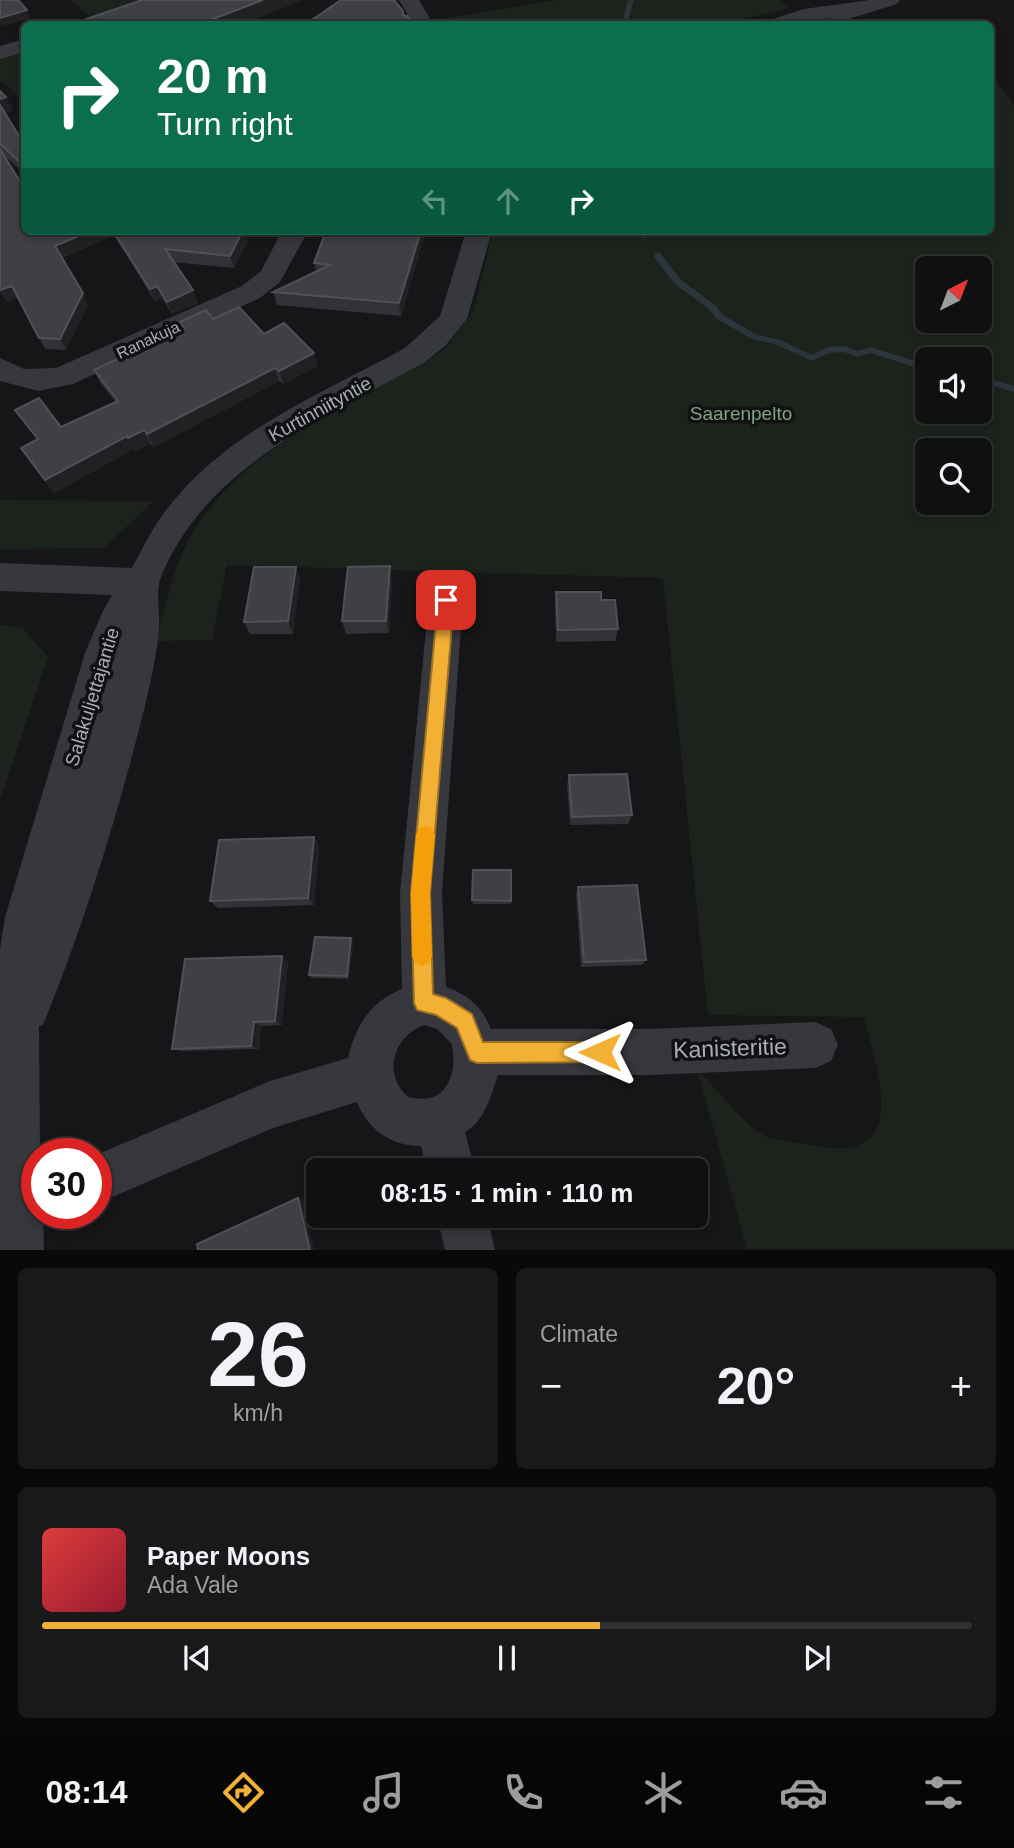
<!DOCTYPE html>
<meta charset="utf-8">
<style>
body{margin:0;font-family:Arial,sans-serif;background:#19191b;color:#f1f3f6;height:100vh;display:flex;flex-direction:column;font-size:26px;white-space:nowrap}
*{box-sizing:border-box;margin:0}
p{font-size:23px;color:#9c9d9f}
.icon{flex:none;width:38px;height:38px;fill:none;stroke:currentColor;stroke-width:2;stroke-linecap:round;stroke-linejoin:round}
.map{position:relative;height:1250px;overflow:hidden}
.details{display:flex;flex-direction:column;gap:18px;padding:18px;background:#09090a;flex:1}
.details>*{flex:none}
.top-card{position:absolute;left:21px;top:21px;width:973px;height:214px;border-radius:10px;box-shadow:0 4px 10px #0003,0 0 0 2px #303032;background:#0b6e4f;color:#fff;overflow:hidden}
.needle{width:46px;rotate:42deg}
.tools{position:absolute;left:915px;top:256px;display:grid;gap:14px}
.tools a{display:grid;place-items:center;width:77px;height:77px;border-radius:10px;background:#101012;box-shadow:0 4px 10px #0003,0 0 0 2px #303032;font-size:35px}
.speed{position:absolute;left:21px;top:1138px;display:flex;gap:14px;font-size:35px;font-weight:700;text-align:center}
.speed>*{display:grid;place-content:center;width:91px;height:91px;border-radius:50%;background:#101012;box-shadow:0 4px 10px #0003,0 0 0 2px #303032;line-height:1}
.speed .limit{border:10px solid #d22;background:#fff;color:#111}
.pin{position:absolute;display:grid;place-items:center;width:60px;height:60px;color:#fff;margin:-30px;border-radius:14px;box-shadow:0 4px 10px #0006}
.me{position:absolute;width:77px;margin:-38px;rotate:270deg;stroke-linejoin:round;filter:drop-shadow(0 0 5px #0008)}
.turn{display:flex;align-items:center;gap:24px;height:147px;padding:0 21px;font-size:32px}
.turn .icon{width:91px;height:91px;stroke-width:2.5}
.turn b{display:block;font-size:49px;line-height:60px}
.lanes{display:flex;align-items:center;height:66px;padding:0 21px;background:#0003;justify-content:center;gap:35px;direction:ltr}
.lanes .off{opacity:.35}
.big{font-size:52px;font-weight:700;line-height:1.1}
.details .card{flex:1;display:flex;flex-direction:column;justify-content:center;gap:10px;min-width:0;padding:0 24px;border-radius:10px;background:#19191b}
.details .dial{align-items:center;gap:0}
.dial b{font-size:91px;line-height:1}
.song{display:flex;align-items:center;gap:21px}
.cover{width:84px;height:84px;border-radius:10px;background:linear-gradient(135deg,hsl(0 70% 55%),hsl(350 70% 35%))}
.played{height:7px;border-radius:4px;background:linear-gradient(90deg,#f2b134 60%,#303032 60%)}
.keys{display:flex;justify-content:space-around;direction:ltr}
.heat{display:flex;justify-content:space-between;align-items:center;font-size:38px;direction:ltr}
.details .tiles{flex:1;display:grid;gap:18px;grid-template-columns:1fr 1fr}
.card:last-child{grid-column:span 2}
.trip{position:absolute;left:306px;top:1158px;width:402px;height:70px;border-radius:10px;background:#101012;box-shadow:0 4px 10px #0003,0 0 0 2px #303032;font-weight:700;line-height:70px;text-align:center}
.tabs{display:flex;height:112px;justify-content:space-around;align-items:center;background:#060607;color:#9c9d9f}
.tabs .icon{width:49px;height:49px}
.tabs .selected{color:#f2b134}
.tabs b{font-size:32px;color:#f1f3f6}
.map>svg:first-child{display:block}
.green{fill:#1c231d;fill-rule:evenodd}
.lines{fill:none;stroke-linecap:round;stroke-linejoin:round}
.stream{fill:#2c353c;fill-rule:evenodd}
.minor{fill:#37383d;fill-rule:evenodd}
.wall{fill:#323236}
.shaded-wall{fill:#212124}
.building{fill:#3f3f44;stroke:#4f5156;stroke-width:2}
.route{fill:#f2b134;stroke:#9d7322;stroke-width:2}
.slow{fill:#f59e0b}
.labels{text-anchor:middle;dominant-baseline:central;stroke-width:7;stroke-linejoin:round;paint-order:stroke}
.far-street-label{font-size:16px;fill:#a8adb8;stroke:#111113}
.street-label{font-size:19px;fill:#a8adb8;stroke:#111113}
.park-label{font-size:19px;fill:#7fa381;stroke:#111113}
.near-street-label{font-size:23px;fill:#a8adb8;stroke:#111113}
</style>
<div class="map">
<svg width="1014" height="1250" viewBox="0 0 1014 1250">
<rect width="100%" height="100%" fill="#161618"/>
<g class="green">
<path d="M70 0H137L91 17Z"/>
<path d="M556 0H777L789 8 723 24H441L434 20Z"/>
<path d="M24 48V101L0 80V56Z"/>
<path d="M991 68 994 78 1014 105V1249H747L697 1069C710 1082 748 1127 761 1134 773 1141 803 1143 818 1146 912 1165 877 1069 864 1017L708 1015 663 578 227 565 212 640 156 641C165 609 171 575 186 545 235 450 342 409 429 360L446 347 473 312 493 231H990ZM928 268H980V320H928ZM928 359H980V411H928ZM928 450H980V502H928Z"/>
<path d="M0 500 154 501 104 548 0 549Z"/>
<path d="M0 625 22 628 48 657 0 800Z"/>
</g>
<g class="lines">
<g class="stream">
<path d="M628 0H634L627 24H622Z"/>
<path d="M633 231H640L646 237 643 239Z"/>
<path d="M654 253H660L681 280 715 305 723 315 757 335 780 340 812 355 828 347 844 346 858 351 870 347 928 365V371L870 353 858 357 844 352 829 353 812 361 775 344 752 339 717 319 709 309 675 284 654 257Z"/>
<path d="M980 376 1014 386V392L980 382Z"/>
</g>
<g class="minor">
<path d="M399 0H419L429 17 426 24H406L409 17Z"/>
<path d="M870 0H900L897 4 839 22 830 18 795 24H767L770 20 804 9Z"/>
<path d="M24 39V52L0 59V46Z"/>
<path d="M282 231H308L280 282 260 298 73 384 38 391 0 381V358L24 369 56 368 242 286 261 271Z"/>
<path d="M466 231H492L467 319 446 345 425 362C345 407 252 446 194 520 181 537 167 559 160 580 156 593 160 613 159 628 157 654 151 680 145 706 118 814 85 922 43 1025L39 1026 40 1153H37V1213H43L44 1250H0V949L5 917 85 653 102 613 112 595 0 591V563L132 568C144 545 155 523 171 504 229 430 325 392 405 348L440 316Z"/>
<path d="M446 586 458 590 463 600 442 893 446 987C469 995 482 1007 491 1029H649L815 1022 831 1029 838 1045 831 1061 815 1068 649 1075H498C491 1095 485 1121 465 1132L475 1171H427L421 1146C390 1146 368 1129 357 1102L273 1128 96 1204V1155L270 1081 348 1058C356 1025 370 1002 402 989L400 893 429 600 434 590ZM424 1025 437 1029 451 1043C457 1059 453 1090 433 1097 426 1100 417 1098 410 1098 382 1077 392 1037 424 1025Z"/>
<path d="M437 1216H487L495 1250H445Z"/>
</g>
</g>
<g class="wall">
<path d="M0 91 13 110 5 113 24 144V174L2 153 24 231H249L247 237 248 241 234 268 173 262 198 303 172 314 162 298 155 301 114 235 62 258 88 305 66 350 45 349 18 298 7 302 0 291Z"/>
<path d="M326 231H426L401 316 277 305 273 292 316 271 314 263Z"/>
<path d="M213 319 264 334 314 353 317 366 283 384 279 381 154 447 150 443 135 451 134 449 54 493 21 448 37 440 15 410 61 427 116 402 101 384 94 370 124 360 184 331 180 322Z"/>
<path d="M300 580 293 634H250L244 622Z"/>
<path d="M392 580 389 633 346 634 342 621Z"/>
<path d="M556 592 601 600 618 629 615 641 556 642 555 605Z"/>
<path d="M569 775 632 815 628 824 570 825 567 785Z"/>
<path d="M314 837 319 845 314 905 218 908 210 901Z"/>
<path d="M511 870V904H473L472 900Z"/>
<path d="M578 887 646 960 642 965 581 967 576 894Z"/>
<path d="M353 941 349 979 312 978 309 975Z"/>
<path d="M282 956 288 962 282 1025 261 1026 259 1049 182 1051 172 1049Z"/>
</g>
<g class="shaded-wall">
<path d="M263 0H304L243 24H200Z"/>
<path d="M27 10 30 18 2 26 0 22V18Z"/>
<path d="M6 97 13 110 3 114 0 107V99Z"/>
<path d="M90 231H112L114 235 61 258 55 246Z"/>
<path d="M242 231H249L247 237 248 241 234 268 230 256Z"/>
<path d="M421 231H426L401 316 399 303Z"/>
<path d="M12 286 19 298 7 302 0 290Z"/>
<path d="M157 286 162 298 155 301 150 289Z"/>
<path d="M193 290 198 303 172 314 167 302Z"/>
<path d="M83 293 88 305 66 350 60 339Z"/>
<path d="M314 353 317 366 283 384 279 371Z"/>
<path d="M275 368 279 381 154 447 147 434Z"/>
<path d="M144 430 150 443 135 451 128 438Z"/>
<path d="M127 436 134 449 54 493 45 480Z"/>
<path d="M390 566 392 580 389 633 386 621Z"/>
<path d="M296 567 300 580 293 634 288 621Z"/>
<path d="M314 837 319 845 314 905 308 898Z"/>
<path d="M351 938 353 941 349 979 347 976Z"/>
<path d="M282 956 288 962 282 1025 275 1021Z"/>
<path d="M254 1022 261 1026 259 1049 251 1046Z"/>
<path d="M302 1196 314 1250H310L298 1198Z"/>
</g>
<g class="building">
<path d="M0 0H18L27 10 0 18Z"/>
<path d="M142 0H263L200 24H72Z"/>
<path d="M341 0H394L403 11V15L407 16 413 24H306Z"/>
<path d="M0 91 6 97 0 99Z"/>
<path d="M0 105 24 144V166L0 144Z"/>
<path d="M0 149 24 188V231H90L55 246 83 293 60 339 39 338 12 286 0 290Z"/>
<path d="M113 231H243L230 256 165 249 193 290 167 302 157 286 150 289Z"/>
<path d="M326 231H421L399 303 273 292 330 265 314 263Z"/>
<path d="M239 307 264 334 284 323 314 353 279 371 275 368 147 434 144 430 128 438 127 436 45 480 21 448 38 439 15 410 39 398 61 427 118 401 94 370 122 357 124 360 185 330 180 322 206 310 213 319Z"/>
<path d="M390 566 386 621H342L348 567Z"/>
<path d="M254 567H296L288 621 244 622Z"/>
<path d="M556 592H601V600H615L618 629 558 630Z"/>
<path d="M627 774 632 815 572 817 569 775Z"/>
<path d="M314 837 308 898 210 901 219 840Z"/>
<path d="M473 870H511V901L472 900Z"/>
<path d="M637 885 646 960 584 962 578 887Z"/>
<path d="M315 937 351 938 347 976 309 975Z"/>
<path d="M282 956 275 1021 254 1022 251 1046 172 1049 185 959Z"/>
<path d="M298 1198 310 1250H198L197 1244Z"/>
</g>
<path class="route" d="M446 593 454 600 430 893 433 994 446 998 472 1014 483 1042H600L607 1045 610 1052 607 1059 600 1062 477 1063 470 1060 457 1028 436 1015 417 1010 414 1003 411 893 438 600Z"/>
<path class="slow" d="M426 826 432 828 435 835 430 893 432 956 429 963 422 966 415 963 412 956 411 893 416 835 419 828Z"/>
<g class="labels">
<g class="far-street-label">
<text transform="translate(148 340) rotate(-25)">Ranakuja</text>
</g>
<g class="street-label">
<text transform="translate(320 409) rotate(-29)">Kurtinniityntie</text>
<text transform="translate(92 697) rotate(-73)">Salakuljettajantie</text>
</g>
<g class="park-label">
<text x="741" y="413">Saarenpelto</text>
</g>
<g class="near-street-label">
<text transform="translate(730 1048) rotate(-2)">Kanisteritie</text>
</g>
</g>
</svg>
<div class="tools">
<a><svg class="needle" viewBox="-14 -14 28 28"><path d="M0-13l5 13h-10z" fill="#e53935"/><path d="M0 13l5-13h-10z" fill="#9c9d9f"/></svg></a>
<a><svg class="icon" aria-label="sound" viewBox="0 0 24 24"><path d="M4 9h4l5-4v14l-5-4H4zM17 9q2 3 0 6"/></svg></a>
<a><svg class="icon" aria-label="search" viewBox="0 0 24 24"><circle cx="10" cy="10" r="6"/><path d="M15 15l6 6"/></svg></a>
</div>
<div class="speed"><div class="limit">30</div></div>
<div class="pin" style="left:446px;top:600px;background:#d93025"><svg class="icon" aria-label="arrive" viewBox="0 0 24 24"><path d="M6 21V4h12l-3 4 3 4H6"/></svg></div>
<svg class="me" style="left:600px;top:1052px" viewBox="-20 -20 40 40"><path d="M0-17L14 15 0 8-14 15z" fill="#f2b134" stroke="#fff" stroke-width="4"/></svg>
<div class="trip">08:15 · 1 min · 110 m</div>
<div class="top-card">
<div class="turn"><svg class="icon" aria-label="right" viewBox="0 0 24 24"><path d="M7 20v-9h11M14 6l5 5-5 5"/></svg><div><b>20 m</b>Turn right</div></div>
<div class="lanes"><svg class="icon off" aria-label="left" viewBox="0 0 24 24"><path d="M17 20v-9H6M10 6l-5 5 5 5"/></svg><svg class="icon off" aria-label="ahead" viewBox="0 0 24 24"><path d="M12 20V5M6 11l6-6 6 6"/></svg><svg class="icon" aria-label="right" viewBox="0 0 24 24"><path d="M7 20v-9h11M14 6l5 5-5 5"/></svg></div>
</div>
</div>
<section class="details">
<div class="tiles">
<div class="card dial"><b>26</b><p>km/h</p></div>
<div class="card"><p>Climate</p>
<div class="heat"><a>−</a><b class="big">20°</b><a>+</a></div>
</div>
<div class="card">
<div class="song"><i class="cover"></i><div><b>Paper Moons</b><p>Ada Vale</p></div></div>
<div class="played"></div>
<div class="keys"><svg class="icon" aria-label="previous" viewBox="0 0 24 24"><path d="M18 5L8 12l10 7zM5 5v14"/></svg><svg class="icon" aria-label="pause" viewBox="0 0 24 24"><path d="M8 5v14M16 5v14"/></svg><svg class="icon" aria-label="next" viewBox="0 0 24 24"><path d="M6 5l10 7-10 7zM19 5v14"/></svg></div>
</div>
</div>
</section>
<nav class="tabs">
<b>08:14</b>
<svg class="icon selected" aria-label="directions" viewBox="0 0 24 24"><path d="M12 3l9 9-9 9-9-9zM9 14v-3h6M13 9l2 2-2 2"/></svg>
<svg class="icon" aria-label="music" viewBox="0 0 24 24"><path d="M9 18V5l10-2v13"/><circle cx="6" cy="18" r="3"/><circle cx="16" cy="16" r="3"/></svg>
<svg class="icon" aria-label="phone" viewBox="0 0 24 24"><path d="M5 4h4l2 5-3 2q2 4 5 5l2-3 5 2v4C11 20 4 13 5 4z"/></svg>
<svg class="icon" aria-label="climate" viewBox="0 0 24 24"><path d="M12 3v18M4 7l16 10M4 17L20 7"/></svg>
<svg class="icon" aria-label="car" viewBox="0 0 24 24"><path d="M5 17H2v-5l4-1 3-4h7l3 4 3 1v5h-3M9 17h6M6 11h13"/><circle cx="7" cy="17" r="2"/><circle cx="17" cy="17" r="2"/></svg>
<svg class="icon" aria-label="filters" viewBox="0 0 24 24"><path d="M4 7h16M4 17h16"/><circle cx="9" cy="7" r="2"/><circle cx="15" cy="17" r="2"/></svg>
</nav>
